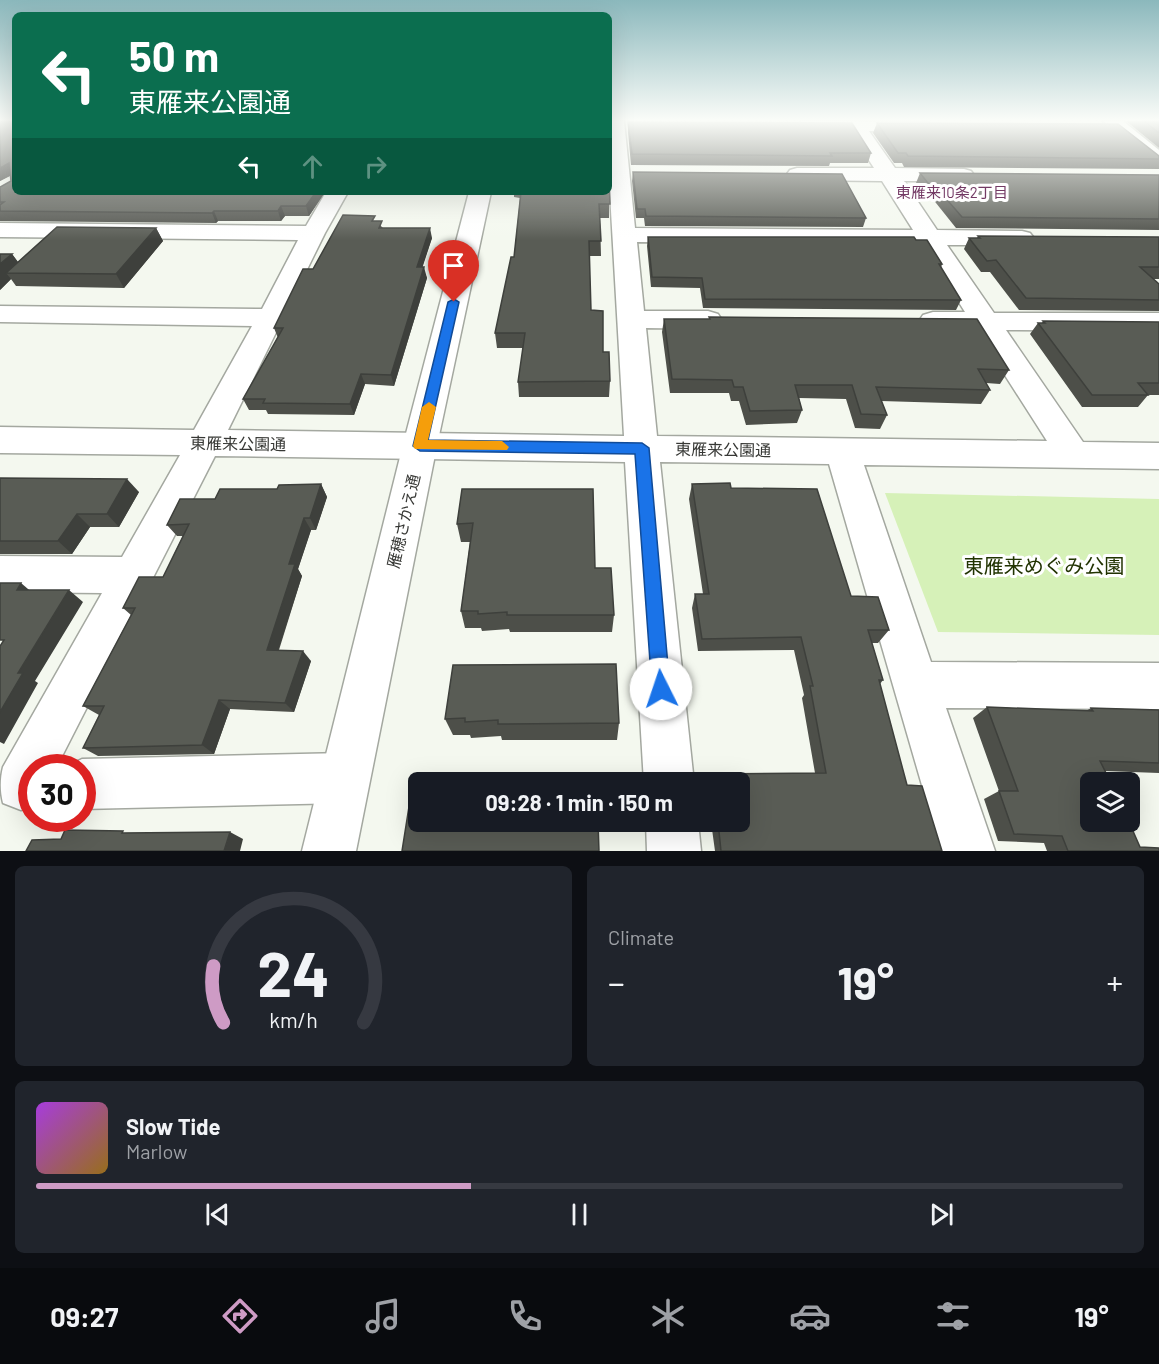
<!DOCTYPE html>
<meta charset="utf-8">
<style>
body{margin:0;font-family:Barlow,"Noto Sans JP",sans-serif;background:#20242c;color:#f1f3f6;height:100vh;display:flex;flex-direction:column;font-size:22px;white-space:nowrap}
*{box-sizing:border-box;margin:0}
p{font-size:20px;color:#9ea1a6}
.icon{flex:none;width:33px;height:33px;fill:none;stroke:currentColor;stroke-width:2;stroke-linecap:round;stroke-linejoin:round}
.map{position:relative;height:851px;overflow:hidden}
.side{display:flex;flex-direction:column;gap:15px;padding:15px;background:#0d0f14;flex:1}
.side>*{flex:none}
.banner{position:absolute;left:12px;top:12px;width:600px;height:183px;border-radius:9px;box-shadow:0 6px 24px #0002;background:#0b6e4f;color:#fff;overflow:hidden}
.fabs{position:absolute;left:1080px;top:772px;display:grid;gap:12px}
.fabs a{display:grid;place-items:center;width:60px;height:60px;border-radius:9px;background:#171b24;box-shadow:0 6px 24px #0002;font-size:30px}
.speed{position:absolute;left:18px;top:754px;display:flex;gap:12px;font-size:30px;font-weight:700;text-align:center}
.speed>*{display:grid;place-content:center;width:78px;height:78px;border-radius:50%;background:#171b24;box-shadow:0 6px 24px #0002;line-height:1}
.speed .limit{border:9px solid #d22;background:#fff;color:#111}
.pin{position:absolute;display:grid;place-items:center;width:51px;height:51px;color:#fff;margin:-62px -26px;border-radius:50% 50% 50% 0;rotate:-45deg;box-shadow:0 0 6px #0007}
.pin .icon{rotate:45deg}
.me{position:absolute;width:66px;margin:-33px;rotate:356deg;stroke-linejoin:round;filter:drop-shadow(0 0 4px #0008)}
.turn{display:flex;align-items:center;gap:21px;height:126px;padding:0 18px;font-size:27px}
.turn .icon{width:78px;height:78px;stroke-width:2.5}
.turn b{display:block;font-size:42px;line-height:51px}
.lanes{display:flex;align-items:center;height:57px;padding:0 18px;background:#0003;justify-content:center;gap:30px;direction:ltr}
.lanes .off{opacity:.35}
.big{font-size:45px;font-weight:700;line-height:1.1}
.side .tile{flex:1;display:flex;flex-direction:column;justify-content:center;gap:9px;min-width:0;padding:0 21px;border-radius:9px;background:#20242c}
.side .dial{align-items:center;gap:0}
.dial svg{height:156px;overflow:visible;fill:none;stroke:#363941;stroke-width:7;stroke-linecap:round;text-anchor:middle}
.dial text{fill:#f1f3f6;stroke:none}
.song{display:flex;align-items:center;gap:18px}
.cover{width:72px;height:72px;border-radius:9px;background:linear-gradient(135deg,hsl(280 70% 55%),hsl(40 70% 35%))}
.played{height:6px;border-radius:3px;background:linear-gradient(90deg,#ce9bc5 40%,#363941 40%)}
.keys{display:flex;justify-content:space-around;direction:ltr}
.heat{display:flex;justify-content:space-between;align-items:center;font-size:33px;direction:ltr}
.side .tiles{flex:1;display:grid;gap:15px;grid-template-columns:1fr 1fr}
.tile:last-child{grid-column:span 2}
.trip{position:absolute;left:408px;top:772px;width:342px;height:60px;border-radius:9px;background:#171b24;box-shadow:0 6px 24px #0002;font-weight:700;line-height:60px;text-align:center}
.dock{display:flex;height:96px;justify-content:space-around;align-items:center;background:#090b0e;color:#9ea1a6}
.dock .icon{width:42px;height:42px}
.dock .on{color:#ce9bc5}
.dock b{font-size:27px;color:#f1f3f6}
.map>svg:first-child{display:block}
.green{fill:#d6f1b8}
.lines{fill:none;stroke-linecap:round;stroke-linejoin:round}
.minor-casing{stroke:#a4a8a0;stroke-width:3}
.tertiary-casing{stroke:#a4a8a0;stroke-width:3}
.minor{fill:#fff;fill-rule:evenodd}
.tertiary{fill:#fff;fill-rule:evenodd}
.wall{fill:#4d4f49}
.shaded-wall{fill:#3e403c}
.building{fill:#595c55;stroke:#3e403c;stroke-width:1.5}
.route{fill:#1a73e8;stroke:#114b97;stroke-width:1.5}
.slow{fill:#f59e0b}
.labels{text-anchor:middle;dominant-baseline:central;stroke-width:6;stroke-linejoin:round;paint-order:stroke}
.far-neighbourhood-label{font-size:15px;fill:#733964;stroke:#fff}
.street-label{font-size:16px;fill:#373835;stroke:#fff}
.near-park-label{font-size:20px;fill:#213301;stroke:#fff}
</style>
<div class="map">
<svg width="1159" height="851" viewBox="0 0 1159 851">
<rect width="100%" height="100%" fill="#f4f8ef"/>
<path class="green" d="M885 493 1159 499V635L938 632Z"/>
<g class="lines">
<defs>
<g id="minor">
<path d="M609 121H624L635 228 913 230 882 181 797 180 790 178 787 174 790 170 797 168H874L850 131H808L801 129 799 125 801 121 928 122 930 126 928 130 921 132 869 131 895 168 964 169 971 171 974 175 971 179 964 181H904L937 230 1022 231 1030 233 1034 238 1030 243 1022 245H947L994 313H1159V331L1006 330 1083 442 1159 443V469L864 465 931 662 1159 663V709L946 708 995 851H941L829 464 660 462 694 783H644L625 462 215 456 56 768H32V806L21 810 3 803C0 791 0 779 3 767L102 593 0 592V556L122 557 180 455 0 453V427L194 430 252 326 0 322V306L262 309 298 240 0 237V223L306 226 326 192H348L325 233 228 430 624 436 609 176ZM637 242 922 244 965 312H933L923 315 919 321 923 327 933 330H976L1047 441 657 436 646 328 708 329 718 326 722 320 718 314 708 311H644Z"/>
<path d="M1103 121H1123L1159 150V166L1152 164Z"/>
<path d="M345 753 363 760 370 778 363 796 345 803 82 809V768H64L82 759Z"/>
<path d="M646 822H698L701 851H647Z"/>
</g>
<path id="tertiary" d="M469 192H491L437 445 356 851H302L403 445Z"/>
</defs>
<use href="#minor" class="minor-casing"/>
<use href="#tertiary" class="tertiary-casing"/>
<use href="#minor" class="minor"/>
<use href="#tertiary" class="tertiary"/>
</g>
<g class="wall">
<path d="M0 121 15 192H325L309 216H285L281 221H218L216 223 0 221V187L11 181 10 176 0 181Z"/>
<path d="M1126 121H1159V148Z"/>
<path d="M628 122 871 153 868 163H830L829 166 631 165 628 132Z"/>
<path d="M877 123 1157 155 1159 156V169L904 167 902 163H894L873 133Z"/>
<path d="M633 172 866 218 863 227 645 226 644 218H636L632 181Z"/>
<path d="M920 173 1159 175V230L956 228 932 198H926L916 183Z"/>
<path d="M514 192H609V218H600L601 256H589L591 310 610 381 609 397H519L518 382 523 348H497L495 333 514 257 520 198 514 197Z"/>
<path d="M376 221 383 228 432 238 422 267 427 278 394 386 365 384 354 415 268 414 266 410H249L243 399 278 338 274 328 313 269Z"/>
<path d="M156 228 163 241 124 288 16 286 11 279 0 290 12 254 18 262Z"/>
<path d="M978 236 1159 237V279H1153L1159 284V311L1019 310 990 272H981L964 249 969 238H977Z"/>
<path d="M648 237 916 240 942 264 941 268 961 300 956 310 703 308 700 288 651 287 647 246Z"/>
<path d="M709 317 1009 370 1000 384 986 383 990 390 981 404 881 401 887 415 880 429 855 428 846 399 799 398 802 410 797 423 746 425 739 401H731L729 393H670L662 332 664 319H709Z"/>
<path d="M1043 321 1159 322V395H1148L1138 407H1082L1030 334 1038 323H1042Z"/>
<path d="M0 478 139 492 119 527H90L72 554H0Z"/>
<path d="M321 484 327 497 316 530H311L298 569 302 576 279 650 311 661 294 712 230 709 214 754 98 756 83 748 99 715 83 706 131 615 123 608 163 577 183 536H177L167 525 215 499 277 489Z"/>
<path d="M692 484 731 488 889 630 878 643H872L883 680 880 684 907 785 942 851H715L711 822H740V783H707L712 774 815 773 802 698 804 695 794 650 698 651 692 608 695 594H703L689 499Z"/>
<path d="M462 489 595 568 614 615 612 632H510L509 629 482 631 481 628H465L461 611 470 542H461L457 524Z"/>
<path d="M453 665 619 723 617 740H502L501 736 471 738 470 735H453L445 719Z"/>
<path d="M987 707 1086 711 1091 708 1159 710V773L1105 771 1140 847 1159 851H1047L1044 843 998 841 984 799 999 791 973 718Z"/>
</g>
<g class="shaded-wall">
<path d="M9 163 15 173 0 181V168Z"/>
<path d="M316 192H325L309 216 306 206Z"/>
<path d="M281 206 285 216 281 221 278 211Z"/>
<path d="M214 211 218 221 216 223 212 213Z"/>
<path d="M156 228 163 241 124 288 116 274Z"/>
<path d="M430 228 432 238 419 278 417 267Z"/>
<path d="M12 254 23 269 6 273 11 279 0 290V264Z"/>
<path d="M424 267 427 278 394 386 391 375Z"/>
<path d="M361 374 365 384 354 415 350 404Z"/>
<path d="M127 479 139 492 119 527 107 514Z"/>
<path d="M321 484 327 497 316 530 310 518Z"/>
<path d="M77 514 90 527 72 554 58 541Z"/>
<path d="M304 518 311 530 298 569 302 576 275 660 267 650 289 564Z"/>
<path d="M21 583 35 595 17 590Z"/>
<path d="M69 590 83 602 35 681 38 683 4 744 0 742V712L18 673Z"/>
<path d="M303 651 311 661 294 712 285 703Z"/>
<path d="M219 700 230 709 214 754 202 745Z"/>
<path d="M230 832 243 839 240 851H224Z"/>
</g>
<g class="building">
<path d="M0 121H15V192H316L306 206H281L278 211H214L212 213 0 211V205L4 202H0V187L11 181 9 163 0 168Z"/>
<path d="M1144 121H1159V133Z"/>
<path d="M628 122 852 123 871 153H830L832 156 632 154Z"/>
<path d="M877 123 1118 124 1159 156V159L908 156 906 153H898Z"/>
<path d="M633 172 842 174 866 218 646 216 645 209H637Z"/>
<path d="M609 173 610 204H599L601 241H589L591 310 603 311V352H609L610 381 518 382 525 333H495L511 257H514L521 192H609Z"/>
<path d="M920 173 1159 175V219L962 217 936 187H931Z"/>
<path d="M343 215 375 216 372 221H382L379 228H430L417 267H424L391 375 361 374 350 404 263 403 265 399H243L283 328H274L303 269H313Z"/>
<path d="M57 227 156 228 116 274 6 273Z"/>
<path d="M978 236 1159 237V267H1140L1159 284V300L1026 298 996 260 987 261 969 238H980Z"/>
<path d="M648 237H914L916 240H927L942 264H939L961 300 705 299 702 278 652 277Z"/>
<path d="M0 254H12L0 264Z"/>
<path d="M709 317 977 319 1009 370 978 369 990 390 876 387 887 415 861 414 852 385H795L802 410 750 411 743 387H734L732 380 672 379 664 319H710Z"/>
<path d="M1043 321 1159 322V383H1138L1148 395H1092L1038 323H1045Z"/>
<path d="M0 478 127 479 107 514H77L58 541H0Z"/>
<path d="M730 483 731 488 817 489 851 596 878 597 889 630H868L883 680H879L907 785 922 786 942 851H721L718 822H740V783H713L712 774 826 773 810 686H813L801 637 702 639 695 594H709L692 484Z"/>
<path d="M321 484 310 518H304L289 564H295L267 650 303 651 285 703 219 700 202 745 83 748 104 706H83L135 608H123L139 577H163L189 524 167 525 180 499H215L220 489H277L279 485Z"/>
<path d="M462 489H593L595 568H611L614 615H507V612L478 614V611H461L473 523 457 524Z"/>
<path d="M0 583H21L17 590H69L18 673H23L0 712V646L4 640H0Z"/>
<path d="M616 664 619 723 498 724V720L465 722V718L445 719 453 665Z"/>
<path d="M987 707 1093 711 1091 708 1159 710V763L1100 761 1111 783H1090V822H1129L1140 847 1159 848V851H1068L1062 836 1014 834 999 791H1018Z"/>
<path d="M411 794H418V822H598L599 851H402Z"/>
<path d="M65 830 123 831 122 833 230 832 224 851H26L32 840 61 839Z"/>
</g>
<linearGradient id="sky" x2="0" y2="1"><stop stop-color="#8bb8bc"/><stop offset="0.5" stop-color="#fafcf8"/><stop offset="1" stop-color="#fafcf8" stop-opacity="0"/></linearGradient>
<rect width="1159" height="240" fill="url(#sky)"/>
<path class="route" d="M454 299 459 302 428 440 642 443 649 448 670 689 668 696 661 699 654 696 652 689 635 454 420 451 413 446 448 302Z"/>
<path class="slow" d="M429 402 436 407 428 440 502 441 509 447 507 450 415 449 413 446 422 407Z"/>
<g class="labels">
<g class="far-neighbourhood-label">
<text x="952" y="192">東雁来10条2丁目</text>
</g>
<g class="street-label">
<text transform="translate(238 443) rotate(1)">東雁来公園通</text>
<text transform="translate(723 449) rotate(1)">東雁来公園通</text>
<text transform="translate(403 521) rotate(-77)">雁穂さかえ通</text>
</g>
<g class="near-park-label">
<text x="1044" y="565">東雁来めぐみ公園</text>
</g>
</g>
</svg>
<div class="fabs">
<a><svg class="icon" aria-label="layers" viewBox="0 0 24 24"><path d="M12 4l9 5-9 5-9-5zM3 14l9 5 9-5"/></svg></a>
</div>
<div class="speed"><div class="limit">30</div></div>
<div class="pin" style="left:454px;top:302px;background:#d93025"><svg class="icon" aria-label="arrive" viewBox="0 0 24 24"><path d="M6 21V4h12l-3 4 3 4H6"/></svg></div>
<svg class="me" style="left:661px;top:689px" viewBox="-20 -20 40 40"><circle r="19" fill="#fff"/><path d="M0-13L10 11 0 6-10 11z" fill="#1a73e8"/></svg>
<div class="trip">09:28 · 1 min · 150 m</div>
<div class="banner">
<div class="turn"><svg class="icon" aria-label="left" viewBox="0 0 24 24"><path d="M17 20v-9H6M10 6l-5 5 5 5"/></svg><div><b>50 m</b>東雁来公園通</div></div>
<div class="lanes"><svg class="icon" aria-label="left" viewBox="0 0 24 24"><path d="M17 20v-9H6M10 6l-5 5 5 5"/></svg><svg class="icon off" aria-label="ahead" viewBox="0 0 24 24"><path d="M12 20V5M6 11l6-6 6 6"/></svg><svg class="icon off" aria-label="right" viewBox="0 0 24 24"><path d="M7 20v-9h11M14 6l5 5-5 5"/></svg></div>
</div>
</div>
<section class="side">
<div class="tiles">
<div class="tile dial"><svg viewBox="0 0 100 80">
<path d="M14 69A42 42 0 1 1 86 69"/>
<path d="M14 69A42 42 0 0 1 9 40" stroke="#ce9bc5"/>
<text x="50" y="56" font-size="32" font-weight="700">24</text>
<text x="50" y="72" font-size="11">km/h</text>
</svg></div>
<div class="tile"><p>Climate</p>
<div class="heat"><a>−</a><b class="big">19°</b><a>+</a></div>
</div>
<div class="tile">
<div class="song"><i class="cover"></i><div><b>Slow Tide</b><p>Marlow</p></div></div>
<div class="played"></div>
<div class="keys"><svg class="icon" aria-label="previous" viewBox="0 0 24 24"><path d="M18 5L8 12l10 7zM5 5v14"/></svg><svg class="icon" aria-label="pause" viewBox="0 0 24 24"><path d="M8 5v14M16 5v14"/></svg><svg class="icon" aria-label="next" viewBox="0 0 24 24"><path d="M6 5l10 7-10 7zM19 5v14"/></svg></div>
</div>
</div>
</section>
<nav class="dock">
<b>09:27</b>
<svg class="icon on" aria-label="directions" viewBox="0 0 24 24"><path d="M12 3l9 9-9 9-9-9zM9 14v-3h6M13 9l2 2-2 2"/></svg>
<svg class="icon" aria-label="music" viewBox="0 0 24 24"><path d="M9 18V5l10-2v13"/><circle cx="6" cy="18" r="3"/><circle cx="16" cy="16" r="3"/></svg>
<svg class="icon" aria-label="phone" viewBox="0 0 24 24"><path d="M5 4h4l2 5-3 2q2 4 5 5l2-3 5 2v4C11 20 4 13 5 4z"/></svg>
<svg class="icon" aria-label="climate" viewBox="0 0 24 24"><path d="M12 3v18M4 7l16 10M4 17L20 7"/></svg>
<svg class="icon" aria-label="car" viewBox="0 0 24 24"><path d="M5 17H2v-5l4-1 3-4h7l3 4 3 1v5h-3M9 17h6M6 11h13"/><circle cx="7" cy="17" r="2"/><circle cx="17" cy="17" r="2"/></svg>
<svg class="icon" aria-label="filters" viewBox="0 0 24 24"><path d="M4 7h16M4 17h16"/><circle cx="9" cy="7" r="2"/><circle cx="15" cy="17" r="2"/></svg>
<b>19°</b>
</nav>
